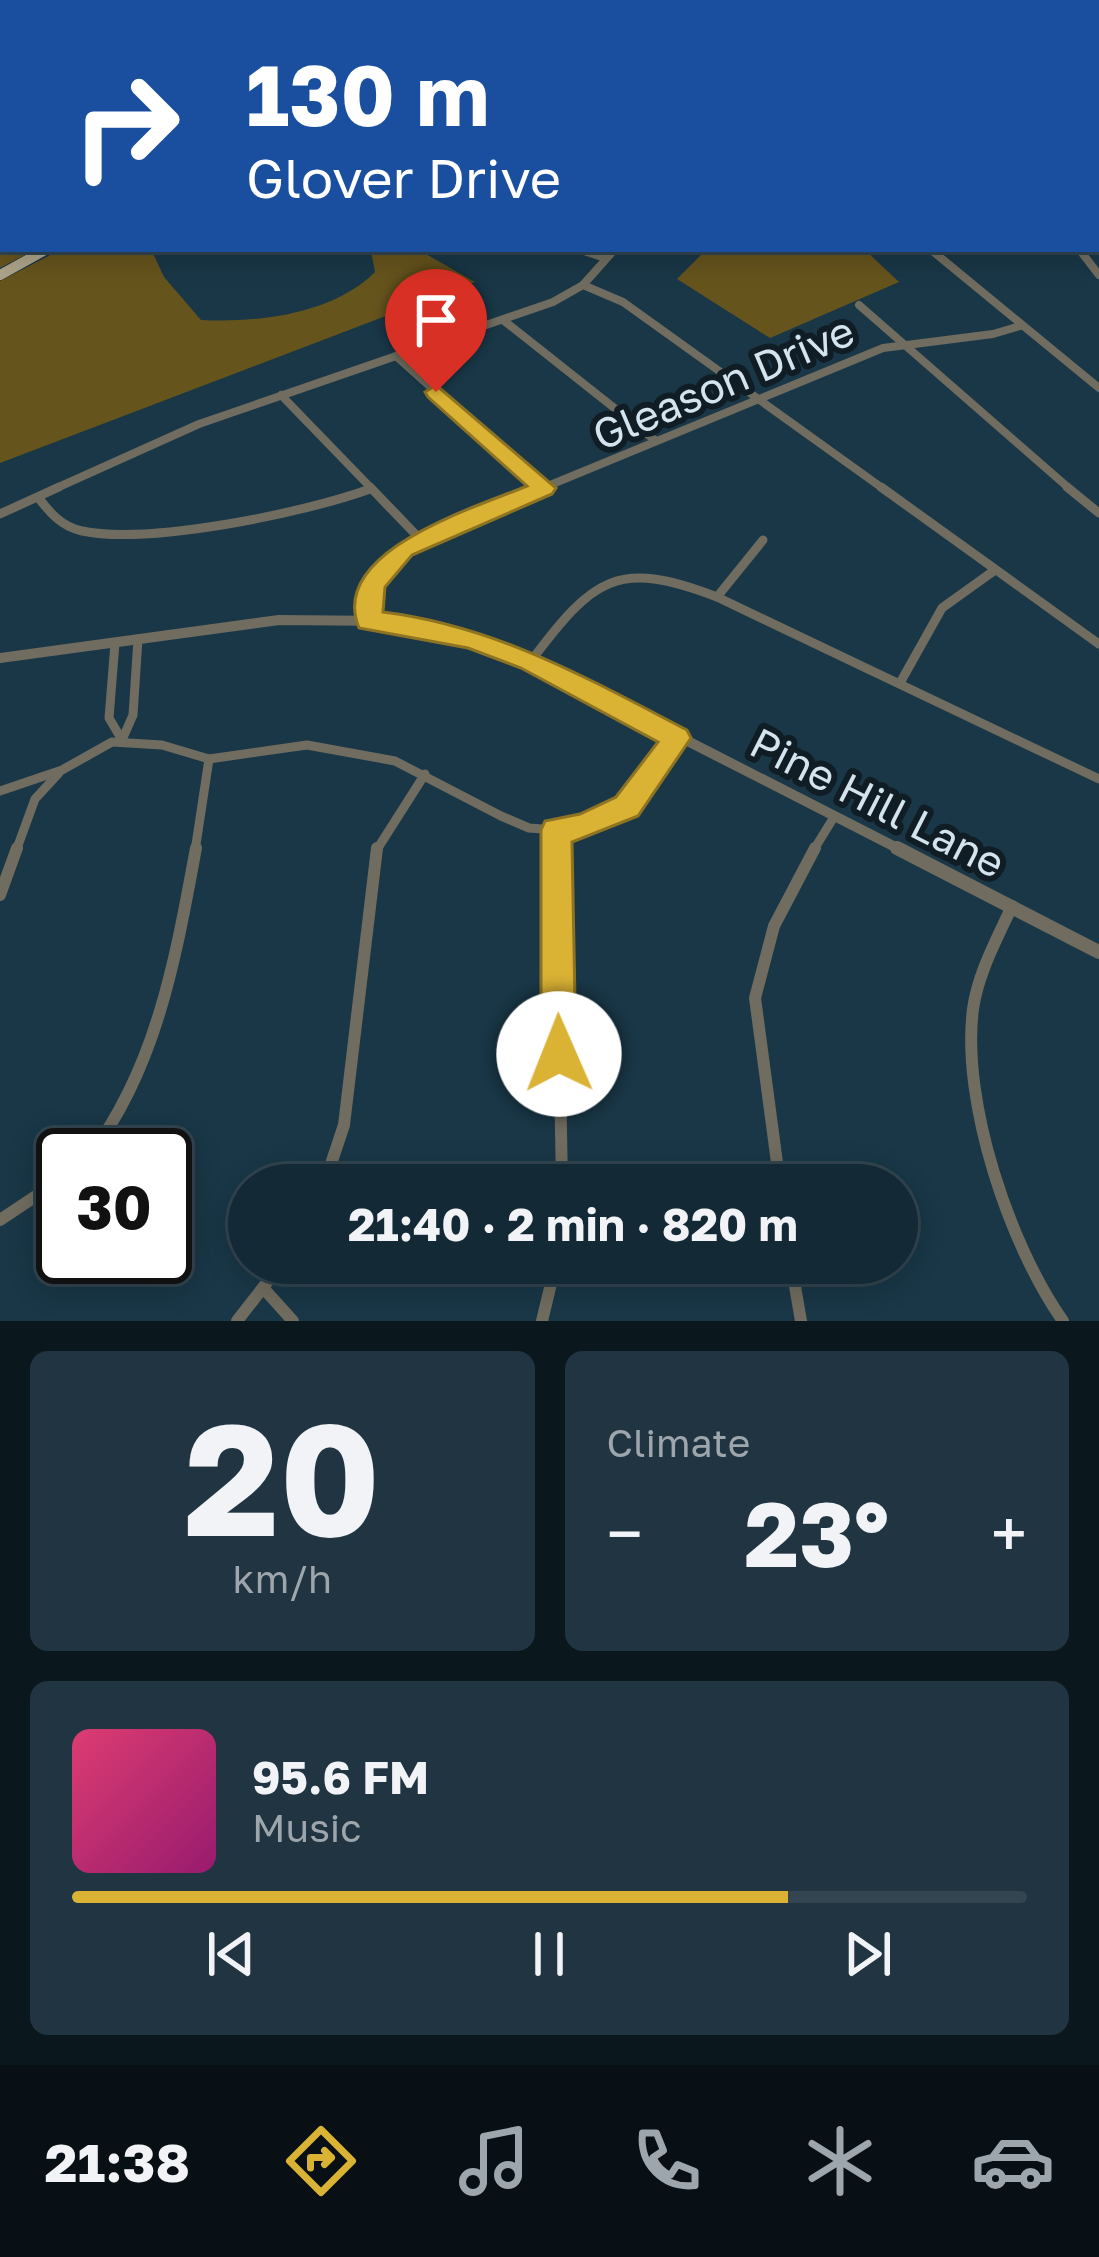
<!DOCTYPE html>
<meta charset="utf-8">
<style>
body{margin:0;font-family:"Golos Text",sans-serif;background:#203541;color:#f1f3f6;height:100vh;display:flex;flex-direction:column;font-size:45px;white-space:nowrap}
*{box-sizing:border-box;margin:0}
p{font-size:39px;color:#9da6ad}
.icon{flex:none;width:66px;height:66px;fill:none;stroke:currentColor;stroke-width:2;stroke-linecap:round;stroke-linejoin:round}
.map{position:relative;height:1321px;overflow:hidden}
.panel{display:flex;flex-direction:column;gap:30px;padding:30px;background:#0a171d;flex:1}
.panel>*{flex:none}
.top-card{position:absolute;left:0px;top:0px;width:1101px;height:252px;box-shadow:0 6px 30px #0003,0 0 0 3px #324550;background:#1a4fa0;color:#fff;overflow:hidden}
.speed{position:absolute;left:36px;top:1128px;display:flex;gap:24px;font-size:60px;font-weight:700;text-align:center}
.speed>*{display:grid;place-content:center;width:156px;height:156px;border-radius:50%;background:#132935;box-shadow:0 6px 30px #0003,0 0 0 3px #324550;line-height:1}
.speed .limit{border:6px solid #111;border-radius:18px;background:#fff;color:#111}
.pin{position:absolute;display:grid;place-items:center;width:102px;height:102px;color:#fff;margin:-123px -51px;border-radius:50% 50% 50% 0;rotate:-45deg;box-shadow:0 0 12px #0007}
.pin .icon{rotate:45deg}
.me{position:absolute;width:132px;margin:-66px;rotate:359deg;stroke-linejoin:round;filter:drop-shadow(0 0 9px #0008)}
.turn{display:flex;align-items:center;gap:42px;height:252px;padding:0 48px;font-size:54px}
.turn .icon{width:156px;height:156px;stroke-width:2.5}
.turn b{display:block;font-size:84px;line-height:102px}
.big{font-size:90px;font-weight:700;line-height:1.1}
.panel .card{flex:1;display:flex;flex-direction:column;justify-content:center;gap:18px;min-width:0;padding:0 42px;border-radius:18px;background:#203541}
.panel .dial{align-items:center;gap:0}
.dial b{font-size:156px;line-height:1}
.song{display:flex;align-items:center;gap:36px}
.cover{width:144px;height:144px;border-radius:18px;background:linear-gradient(135deg,hsl(340 70% 55%),hsl(320 70% 35%))}
.played{height:12px;border-radius:6px;background:linear-gradient(90deg,#dab334 75%,#324550 75%)}
.keys{display:flex;justify-content:space-around;direction:ltr}
.heat{display:flex;justify-content:space-between;align-items:center;font-size:66px;direction:ltr}
.panel .tiles{flex:1;display:grid;gap:30px;grid-template-columns:1fr 1fr}
.card:last-child{grid-column:span 2}
.trip{position:absolute;left:228px;top:1164px;width:690px;height:120px;border-radius:60px;background:#132935;box-shadow:0 6px 30px #0003,0 0 0 3px #324550;font-weight:700;line-height:120px;text-align:center}
.dock{display:flex;height:192px;justify-content:space-around;align-items:center;background:#081015;color:#9da6ad}
.dock .icon{width:84px;height:84px}
.dock .selected{color:#dab334}
.dock b{font-size:54px;color:#f1f3f6}
.map>svg:first-child{display:block}
.green{fill:#66541d}
.lines{fill:none;stroke-linecap:round;stroke-linejoin:round}
.minor-far3{stroke:#706c5f;stroke-width:6}
.minor-far2{stroke:#706c5f;stroke-width:8}
.minor-far1{stroke:#706c5f;stroke-width:9}
.minor{stroke:#706c5f;stroke-width:12}
.tertiary-far1{stroke:#706c5f;stroke-width:10}
.tertiary{stroke:#706c5f;stroke-width:14}
.primary{stroke:#ada489;stroke-width:10}
.route{fill:#dab334;stroke:#8e7422;stroke-width:3}
.labels{text-anchor:middle;dominant-baseline:central;stroke-width:12;stroke-linejoin:round;paint-order:stroke}
.street-label{font-size:42px;fill:#d4e4ef;stroke:#101d24}
</style>
<div class="map">
<svg width="1099" height="1321" viewBox="0 0 1099 1321">
<rect width="100%" height="100%" fill="#193747"/>
<g class="green">
<path d="M0 0H1024L1025 3H3V249H36L0 268Z"/>
<path d="M62 249H151L164 277 201 320C258 323 333 314 375 272L372 256 365 249H417L475 282 0 463V281Z"/>
<path d="M707 249H864L899 282 770 338 677 279Z"/>
</g>
<g class="lines">
<path class="minor-far3" d="M1092 0 1096 3"/>
<g class="minor-far2">
<path d="M578 249 605 258"/>
<path d="M930 249 1099 388"/>
<path d="M1079 249 1099 275"/>
<path d="M583 285 623 302 885 490"/>
<path d="M859 305 1071 490"/>
<path d="M503 320 656 441"/>
<path d="M396 356 543 488"/>
<path d="M281 395 373 490"/>
<path d="M52 490 199 424 553 302 583 285 615 249"/>
<path d="M538 490 883 348 993 334 1020 326"/>
</g>
<g class="minor-far1">
<path d="M370 487 420 539"/>
<path d="M881 487 1099 644"/>
<path d="M1067 487 1099 513"/>
<path d="M38 497C49 512 62 527 82 531 149 545 304 513 370 489"/>
<path d="M0 514 59 487"/>
<path d="M717 597 763 540"/>
<path d="M368 621C384 531 471 518 545 487"/>
<path d="M115 643 109 718 122 740"/>
<path d="M531 661C593 579 616 558 717 597L1099 779"/>
<path d="M900 683 942 608 995 570"/>
<path d="M122 740 133 715 138 639"/>
<path d="M0 791 62 770 112 742 162 745 209 759 307 745 395 761 501 816 529 828 556 830 583 827 627 806 677 738"/>
<path d="M556 830V851"/>
<path d="M16 851 35 799 59 773"/>
<path d="M195 851 209 759"/>
<path d="M376 851 425 774"/>
<path d="M813 851 834 817"/>
</g>
<g class="minor">
<path d="M556 848 562 1185"/>
<path d="M0 895 17 848"/>
<path d="M1012 906C997 939 978 973 973 1009 961 1102 1010 1246 1063 1321"/>
<path d="M90 1155C157 1067 176 956 196 848"/>
<path d="M324 1185 344 1125 377 848"/>
<path d="M780 1185 755 998 774 926 815 848"/>
<path d="M0 1220 63 1178"/>
<path d="M791 1263 801 1321"/>
<path d="M265 1290 293 1321"/>
<path d="M237 1321 282 1263"/>
<path d="M542 1321 556 1263"/>
</g>
<path class="tertiary-far1" d="M0 658 279 620 390 621 443 630 531 661 903 851"/>
<path class="tertiary" d="M897 848 1099 952"/>
<path class="primary" d="M0 275 47 249"/>
</g>
<path class="route" d="M436 385 556 488 552 494 412 555 385 587 383 612C496 626 587 678 687 730L691 738 638 816 572 842 576 1054 571 1066 559 1071 546 1066 541 1054V830L545 821 580 814 616 797 658 742 521 668 468 648 359 628C327 551 477 507 527 486L428 397 425 392Z"/>
<g class="labels">
<g class="street-label">
<text transform="translate(723 382) rotate(-23)">Gleason Drive</text>
<text transform="translate(878 802) rotate(27)">Pine Hill Lane</text>
</g>
</g>
</svg>
<div class="speed"><div class="limit">30</div></div>
<div class="pin" style="left:436px;top:392px;background:#d93025"><svg class="icon" aria-label="arrive" viewBox="0 0 24 24"><path d="M6 21V4h12l-3 4 3 4H6"/></svg></div>
<svg class="me" style="left:559px;top:1054px" viewBox="-20 -20 40 40"><circle r="19" fill="#fff"/><path d="M0-13L10 11 0 6-10 11z" fill="#dab334"/></svg>
<div class="trip">21:40 · 2 min · 820 m</div>
<div class="top-card">
<div class="turn"><svg class="icon" aria-label="right" viewBox="0 0 24 24"><path d="M7 20v-9h11M14 6l5 5-5 5"/></svg><div><b>130 m</b>Glover Drive</div></div>
</div>
</div>
<section class="panel">
<div class="tiles">
<div class="card dial"><b>20</b><p>km/h</p></div>
<div class="card"><p>Climate</p>
<div class="heat"><a>−</a><b class="big">23°</b><a>+</a></div>
</div>
<div class="card">
<div class="song"><i class="cover"></i><div><b>95.6 FM</b><p>Music</p></div></div>
<div class="played"></div>
<div class="keys"><svg class="icon" aria-label="previous" viewBox="0 0 24 24"><path d="M18 5L8 12l10 7zM5 5v14"/></svg><svg class="icon" aria-label="pause" viewBox="0 0 24 24"><path d="M8 5v14M16 5v14"/></svg><svg class="icon" aria-label="next" viewBox="0 0 24 24"><path d="M6 5l10 7-10 7zM19 5v14"/></svg></div>
</div>
</div>
</section>
<nav class="dock">
<b>21:38</b>
<svg class="icon selected" aria-label="directions" viewBox="0 0 24 24"><path d="M12 3l9 9-9 9-9-9zM9 14v-3h6M13 9l2 2-2 2"/></svg>
<svg class="icon" aria-label="music" viewBox="0 0 24 24"><path d="M9 18V5l10-2v13"/><circle cx="6" cy="18" r="3"/><circle cx="16" cy="16" r="3"/></svg>
<svg class="icon" aria-label="phone" viewBox="0 0 24 24"><path d="M5 4h4l2 5-3 2q2 4 5 5l2-3 5 2v4C11 20 4 13 5 4z"/></svg>
<svg class="icon" aria-label="climate" viewBox="0 0 24 24"><path d="M12 3v18M4 7l16 10M4 17L20 7"/></svg>
<svg class="icon" aria-label="car" viewBox="0 0 24 24"><path d="M5 17H2v-5l4-1 3-4h7l3 4 3 1v5h-3M9 17h6M6 11h13"/><circle cx="7" cy="17" r="2"/><circle cx="17" cy="17" r="2"/></svg>
</nav>
